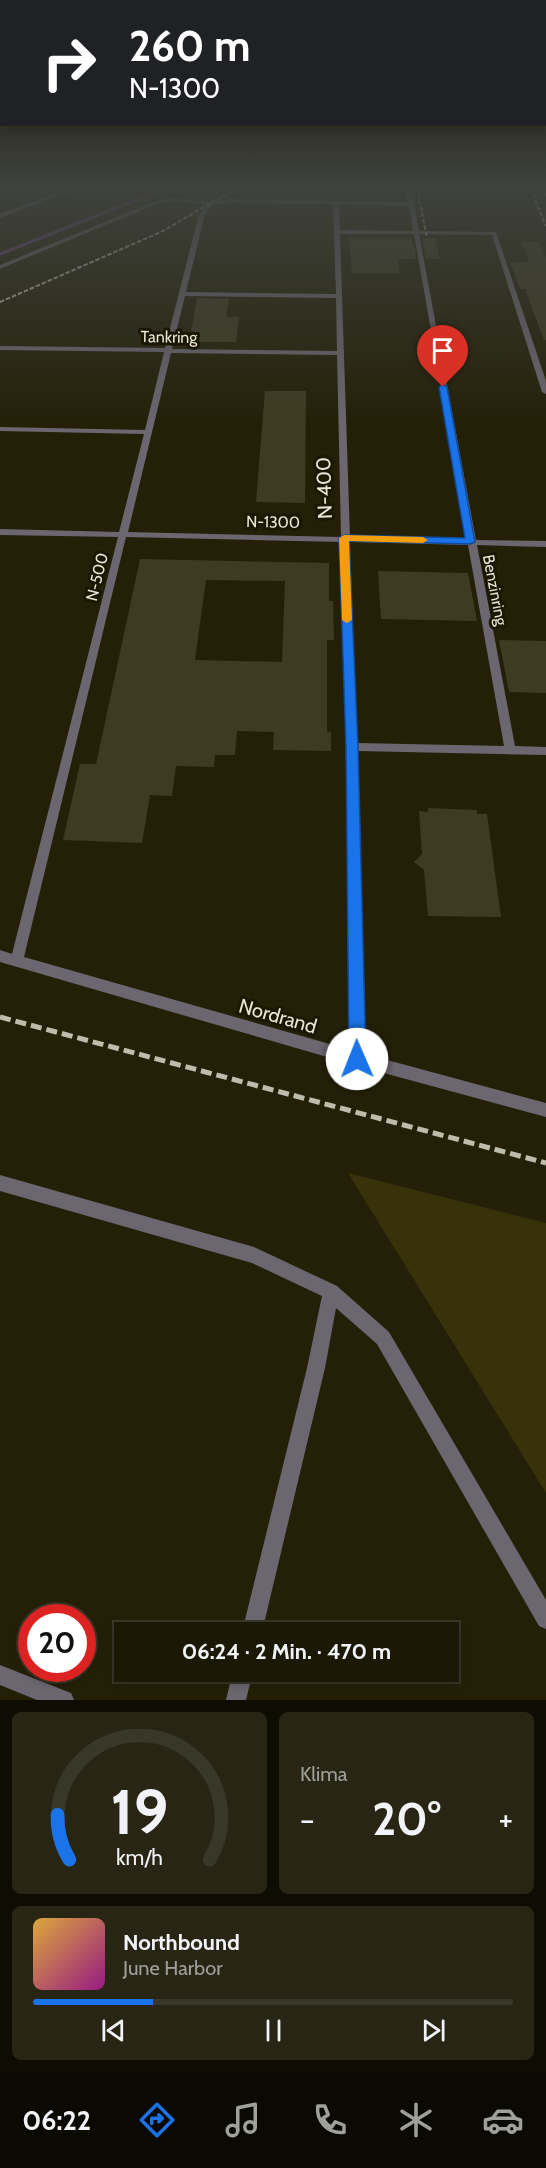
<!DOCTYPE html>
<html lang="de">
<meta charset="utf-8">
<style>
body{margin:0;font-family:Cabin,sans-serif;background:#282514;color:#f1f3f6;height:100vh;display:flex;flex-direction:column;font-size:22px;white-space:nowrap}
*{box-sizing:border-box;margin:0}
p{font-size:20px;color:#a0a09b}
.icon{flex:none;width:33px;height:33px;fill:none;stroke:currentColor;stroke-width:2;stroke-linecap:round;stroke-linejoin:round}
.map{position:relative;height:1700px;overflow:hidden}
.side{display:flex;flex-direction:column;gap:12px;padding:12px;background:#0f0d03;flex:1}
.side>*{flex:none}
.hud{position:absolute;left:0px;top:0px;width:546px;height:126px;box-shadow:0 3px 9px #0003,0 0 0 2px #393728;background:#202124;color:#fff;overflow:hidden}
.speed{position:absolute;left:18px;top:1604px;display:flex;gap:12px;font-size:30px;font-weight:700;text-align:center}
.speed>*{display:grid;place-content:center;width:78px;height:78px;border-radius:50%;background:#1b1806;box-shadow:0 3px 9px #0003,0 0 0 2px #393728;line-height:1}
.speed .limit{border:9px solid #d22;background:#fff;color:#111}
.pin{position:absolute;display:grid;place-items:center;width:51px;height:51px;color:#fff;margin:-62px -26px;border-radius:50% 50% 50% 0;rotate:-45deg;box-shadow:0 0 6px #0007}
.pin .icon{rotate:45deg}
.me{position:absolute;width:66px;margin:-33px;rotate:359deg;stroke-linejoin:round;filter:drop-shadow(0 0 4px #0008)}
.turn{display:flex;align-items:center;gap:21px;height:126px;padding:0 30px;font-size:27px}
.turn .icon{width:78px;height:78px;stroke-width:2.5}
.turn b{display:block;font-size:42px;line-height:51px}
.big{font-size:45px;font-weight:700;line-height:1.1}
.side .card{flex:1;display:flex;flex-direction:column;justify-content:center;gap:9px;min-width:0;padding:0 21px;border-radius:9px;background:#282514}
.side .dial{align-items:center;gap:0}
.dial svg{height:156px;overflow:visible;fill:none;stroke:#393728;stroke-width:7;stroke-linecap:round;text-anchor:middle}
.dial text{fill:#f1f3f6;stroke:none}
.song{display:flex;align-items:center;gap:18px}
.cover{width:72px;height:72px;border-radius:9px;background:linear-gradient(135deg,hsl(40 70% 55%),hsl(310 70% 35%))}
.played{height:6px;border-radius:3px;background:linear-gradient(90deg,#1a73e8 25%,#393728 25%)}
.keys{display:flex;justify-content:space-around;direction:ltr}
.heat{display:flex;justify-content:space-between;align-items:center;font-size:33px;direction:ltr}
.side .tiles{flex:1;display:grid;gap:12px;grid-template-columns:1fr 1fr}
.card:last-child{grid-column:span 2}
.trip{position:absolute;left:114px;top:1622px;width:345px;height:60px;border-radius:0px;background:#1b1806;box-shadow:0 3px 9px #0003,0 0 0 2px #393728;font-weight:700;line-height:60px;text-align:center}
.tabs{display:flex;height:96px;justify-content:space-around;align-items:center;background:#0b0a02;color:#a0a09b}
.tabs .icon{width:42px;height:42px}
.tabs .active{color:#1a73e8}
.tabs b{font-size:27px;color:#f1f3f6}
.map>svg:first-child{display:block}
.green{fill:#38320b}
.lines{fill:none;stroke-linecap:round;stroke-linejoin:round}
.stream{stroke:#6c4287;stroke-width:3}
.building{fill:#3f3b22;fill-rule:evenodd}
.service{fill:#6b6670;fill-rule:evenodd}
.rail-far1{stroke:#bebcab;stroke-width:2;stroke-dasharray:4.5 2;stroke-linecap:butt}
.rail{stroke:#bebcab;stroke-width:5;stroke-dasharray:11 5;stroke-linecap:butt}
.route{fill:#1a73e8;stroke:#114b97;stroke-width:1.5}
.slow{fill:#f59e0b}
.labels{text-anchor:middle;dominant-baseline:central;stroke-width:6;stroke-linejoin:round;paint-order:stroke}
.far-street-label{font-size:16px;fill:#e8e6d7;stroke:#1b1701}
.street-label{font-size:20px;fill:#e8e6d7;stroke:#1b1701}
</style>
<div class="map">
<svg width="546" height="1700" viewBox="0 0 546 1700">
<rect width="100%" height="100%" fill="#242008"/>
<path class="green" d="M348 1173 546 1223V1493Z"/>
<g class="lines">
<path class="stream" d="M0 254 169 187"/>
</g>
<g class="building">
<path d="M349 238H412L416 259H398L400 273H352Z"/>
<path d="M422 238H435L440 259H426Z"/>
<path d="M521 242H539L546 258V340H544L525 289H520L510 262H529Z"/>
<path d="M197 298 229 299 226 317H239L236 342H189Z"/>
<path d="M265 391H306L305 503 256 502Z"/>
<path d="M140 559 329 563V601H333L334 640H327V732H331V751L273 750 274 732 237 731 235 755H215L214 767 176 766 172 796 150 795 142 843 63 840 80 764H96ZM206 580 285 581 282 662 195 660Z"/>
<path d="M378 571 468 573 477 621 381 619Z"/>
<path d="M499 640 546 641V693L509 692Z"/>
<path d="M428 808 477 810V814H487L501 917 428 916 424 870 414 862 422 854 419 811 428 812Z"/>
</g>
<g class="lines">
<g class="service">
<path d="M73 187H81L0 218V214Z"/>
<path d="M405 187H411L419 231 496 232 546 381V394L542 392 492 235 419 234 476 540 546 541V547L477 545 515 746 546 747V755L358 751 365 1054 546 1103V1117L358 1066 0 962V950L12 954 118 537 0 535V529L119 532 144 434 0 431V427L145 430 164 352 0 350V346L165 348 199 214 207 205 176 201 159 203 2 268 0 269V265L156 201 171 198 205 202 230 199 408 202ZM230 203 333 204 334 231 332 232 334 233 336 294 186 292 205 214 212 205ZM339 204 409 206 413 231 340 230ZM340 234H414L468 540 350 537ZM185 296 336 298 337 351 172 349ZM171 353 337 355 341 537 128 532ZM126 537 342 542 351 1050 24 957ZM350 542 468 545 504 746 357 743Z"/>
<path d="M0 1175 254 1247 337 1286 389 1332 546 1600V1629L539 1626 377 1344 336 1308 325 1368 262 1632H242L307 1368 322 1296 252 1263 0 1191Z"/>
<path d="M0 1665 71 1693 74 1700H37L0 1685Z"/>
<path d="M233 1671H253L246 1700H226Z"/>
</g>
<g class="rail-far1">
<path d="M417 187 427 238"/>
<path d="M533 187 535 200 546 226"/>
<path d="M542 187 546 196"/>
<path d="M0 302 163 231 214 201 245 187"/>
</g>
<path class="rail" d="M0 1017 546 1163"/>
</g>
<linearGradient id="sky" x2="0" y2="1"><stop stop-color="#141204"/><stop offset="0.44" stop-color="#3f423d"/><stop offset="1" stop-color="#3f423d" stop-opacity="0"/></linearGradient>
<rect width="546" height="425" fill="url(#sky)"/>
<path class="route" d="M443 384 447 387 475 542 470 544 349 541 358 747 366 1059 363 1065 357 1067 352 1065 349 1059 346 747 339 538 344 535 465 538 439 387Z"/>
<path class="slow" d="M344 535 423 537 428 540 423 543 349 541 352 620 347 623 342 620 339 538Z"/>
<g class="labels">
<g class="far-street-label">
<text transform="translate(169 337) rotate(1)">Tankring</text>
<text transform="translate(273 522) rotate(1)">N-1300</text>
<text transform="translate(97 577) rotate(-76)">N-500</text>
<text transform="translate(495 590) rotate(79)">Benzinring</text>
</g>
<g class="street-label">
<text transform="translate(324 488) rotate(-92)">N-400</text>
<text transform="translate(278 1016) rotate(16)">Nordrand</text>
</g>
</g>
</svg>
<div class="speed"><div class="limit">20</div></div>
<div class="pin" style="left:443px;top:387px;background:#d93025"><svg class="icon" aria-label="arrive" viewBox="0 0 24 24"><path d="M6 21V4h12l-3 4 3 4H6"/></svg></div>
<svg class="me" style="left:357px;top:1059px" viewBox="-20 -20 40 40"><circle r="19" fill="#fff"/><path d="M0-13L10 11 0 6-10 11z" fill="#1a73e8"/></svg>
<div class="trip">06:24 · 2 Min. · 470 m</div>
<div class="hud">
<div class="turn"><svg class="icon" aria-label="right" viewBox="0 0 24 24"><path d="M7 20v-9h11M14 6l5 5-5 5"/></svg><div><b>260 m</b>N-1300</div></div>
</div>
</div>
<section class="side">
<div class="tiles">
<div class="card dial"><svg viewBox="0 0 100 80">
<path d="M14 69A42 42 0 1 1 86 69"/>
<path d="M14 69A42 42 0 0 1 8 46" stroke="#1a73e8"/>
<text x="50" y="56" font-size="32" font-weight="700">19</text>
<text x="50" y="72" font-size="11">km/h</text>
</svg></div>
<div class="card"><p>Klima</p>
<div class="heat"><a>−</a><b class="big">20°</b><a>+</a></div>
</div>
<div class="card">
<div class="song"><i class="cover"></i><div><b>Northbound</b><p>June Harbor</p></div></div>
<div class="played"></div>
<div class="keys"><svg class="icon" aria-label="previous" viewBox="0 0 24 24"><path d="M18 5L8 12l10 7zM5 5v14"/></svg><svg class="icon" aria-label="pause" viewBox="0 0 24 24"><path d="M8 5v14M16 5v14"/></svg><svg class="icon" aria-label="next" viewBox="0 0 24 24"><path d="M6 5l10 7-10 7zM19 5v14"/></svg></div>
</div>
</div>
</section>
<nav class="tabs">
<b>06:22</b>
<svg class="icon active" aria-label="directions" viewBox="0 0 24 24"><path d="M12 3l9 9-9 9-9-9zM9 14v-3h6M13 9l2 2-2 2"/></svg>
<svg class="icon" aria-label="music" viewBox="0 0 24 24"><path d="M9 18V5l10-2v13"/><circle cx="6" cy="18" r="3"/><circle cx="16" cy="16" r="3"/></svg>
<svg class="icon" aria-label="phone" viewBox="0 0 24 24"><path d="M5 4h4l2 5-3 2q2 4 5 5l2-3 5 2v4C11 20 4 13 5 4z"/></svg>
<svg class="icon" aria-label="climate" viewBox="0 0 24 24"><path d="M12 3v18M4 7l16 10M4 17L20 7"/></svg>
<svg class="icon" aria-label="car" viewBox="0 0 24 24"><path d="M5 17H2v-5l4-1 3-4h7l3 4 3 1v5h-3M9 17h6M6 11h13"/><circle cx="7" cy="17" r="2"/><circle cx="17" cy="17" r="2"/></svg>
</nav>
